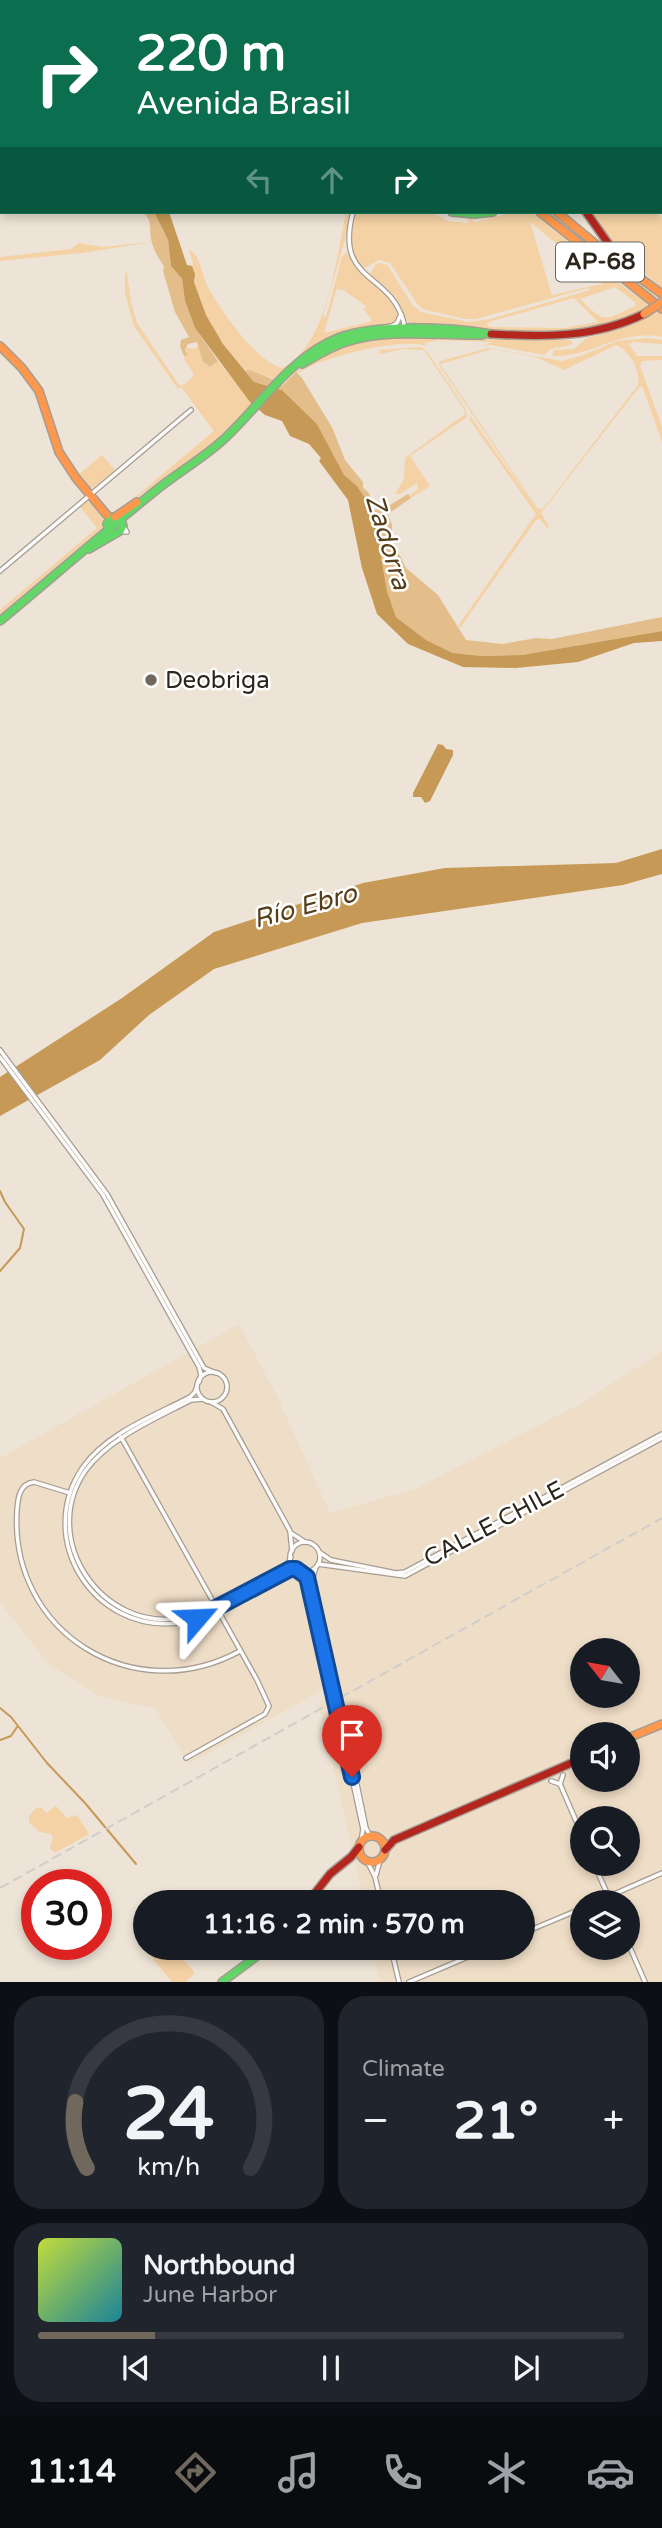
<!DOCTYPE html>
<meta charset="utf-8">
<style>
body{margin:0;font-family:"Varela Round",sans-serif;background:#20242c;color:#f1f3f6;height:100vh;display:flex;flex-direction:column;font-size:26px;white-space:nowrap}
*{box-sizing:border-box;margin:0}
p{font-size:23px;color:#9ea1a6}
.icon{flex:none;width:38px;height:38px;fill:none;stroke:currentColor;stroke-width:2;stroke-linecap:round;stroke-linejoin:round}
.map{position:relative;height:1982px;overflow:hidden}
.drawer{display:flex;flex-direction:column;gap:14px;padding:14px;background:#0d0f14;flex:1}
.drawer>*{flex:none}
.guide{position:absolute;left:0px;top:0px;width:663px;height:214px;box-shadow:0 4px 10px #0003;background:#0b6e4f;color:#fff;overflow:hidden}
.needle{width:46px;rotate:301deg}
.tools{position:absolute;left:570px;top:1638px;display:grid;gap:14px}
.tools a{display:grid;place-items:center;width:70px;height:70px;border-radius:50%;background:#171b24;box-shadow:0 4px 10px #0003;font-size:35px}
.speed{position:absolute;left:21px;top:1869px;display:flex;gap:14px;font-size:35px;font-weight:700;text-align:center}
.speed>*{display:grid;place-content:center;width:91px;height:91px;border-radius:50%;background:#171b24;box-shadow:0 4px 10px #0003;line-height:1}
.speed .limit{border:10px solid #d22;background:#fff;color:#111}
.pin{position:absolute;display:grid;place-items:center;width:60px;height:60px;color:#fff;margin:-72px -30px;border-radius:50% 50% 50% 0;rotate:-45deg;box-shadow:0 0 7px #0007}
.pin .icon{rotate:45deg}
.me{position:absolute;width:77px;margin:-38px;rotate:64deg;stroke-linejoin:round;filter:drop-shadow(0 0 5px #0008)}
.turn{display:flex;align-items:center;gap:24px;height:147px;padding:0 21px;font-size:32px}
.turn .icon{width:91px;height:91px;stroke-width:2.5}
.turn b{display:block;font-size:49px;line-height:60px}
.lanes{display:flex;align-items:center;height:66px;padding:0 21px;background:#0003;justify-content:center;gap:35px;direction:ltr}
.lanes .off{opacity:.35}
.big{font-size:52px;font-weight:800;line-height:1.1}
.drawer .tile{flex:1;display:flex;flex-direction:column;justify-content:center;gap:10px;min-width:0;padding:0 24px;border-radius:28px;background:#20242c}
.drawer .dial{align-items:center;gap:0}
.dial svg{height:182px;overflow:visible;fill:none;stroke:#363941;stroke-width:7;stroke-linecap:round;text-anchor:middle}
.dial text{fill:#f1f3f6;stroke:none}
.song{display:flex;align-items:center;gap:21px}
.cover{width:84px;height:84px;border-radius:10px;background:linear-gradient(135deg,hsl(70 70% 55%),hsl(190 70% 35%))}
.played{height:7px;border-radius:4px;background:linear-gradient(90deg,#70685d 20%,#363941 20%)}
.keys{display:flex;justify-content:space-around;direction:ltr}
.heat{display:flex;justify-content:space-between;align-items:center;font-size:38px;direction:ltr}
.drawer .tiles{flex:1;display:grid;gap:14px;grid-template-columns:1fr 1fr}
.tile:last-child{grid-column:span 2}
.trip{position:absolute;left:133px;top:1890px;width:402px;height:70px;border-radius:35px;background:#171b24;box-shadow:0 4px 10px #0003;font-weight:800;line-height:70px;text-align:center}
.tab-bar{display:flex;height:112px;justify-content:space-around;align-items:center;background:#090b0e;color:#9ea1a6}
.tab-bar .icon{width:49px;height:49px}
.tab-bar .active{color:#70685d}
.tab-bar b{font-size:32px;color:#f1f3f6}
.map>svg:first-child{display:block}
.built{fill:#efdec7;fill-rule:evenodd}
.green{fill:#f5d2a5;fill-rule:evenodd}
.forest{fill:#e4be8a}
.water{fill:#c69a56}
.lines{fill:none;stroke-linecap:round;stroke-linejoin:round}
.stream{stroke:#c69a56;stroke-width:2}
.street-casing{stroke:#a59d93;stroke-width:6}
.fast-casing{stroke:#a59d93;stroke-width:10}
.slow-casing{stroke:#a59d93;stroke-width:10}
.jam-casing{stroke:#a59d93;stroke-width:10}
.street{stroke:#fcfbf9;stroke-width:3.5}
.fast{stroke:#63d668;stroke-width:7}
.slow{stroke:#ff974d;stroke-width:7}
.jam{stroke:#b3261e;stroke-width:7}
.rail{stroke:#d0ceca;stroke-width:2;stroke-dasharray:10 5;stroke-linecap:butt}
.street-bridge-casing{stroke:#a59d93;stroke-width:6;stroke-linecap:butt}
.slow-bridge-casing{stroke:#a59d93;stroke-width:10;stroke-linecap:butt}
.street-bridge{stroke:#fcfbf9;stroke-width:3.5}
.slow-bridge{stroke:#ff974d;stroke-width:7}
.route-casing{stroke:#114b97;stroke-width:18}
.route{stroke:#1a73e8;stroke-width:12}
.poi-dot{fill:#70685d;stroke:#fff;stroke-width:2.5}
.labels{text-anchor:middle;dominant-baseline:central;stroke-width:5;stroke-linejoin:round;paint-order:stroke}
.shield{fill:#fff;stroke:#6b6660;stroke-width:2}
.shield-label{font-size:23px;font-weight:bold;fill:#2c251c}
.poi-label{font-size:24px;fill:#2c251c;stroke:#fff;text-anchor:start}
.street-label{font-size:24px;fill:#2c251c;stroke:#fff}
.water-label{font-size:26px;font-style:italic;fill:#573e1b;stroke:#fff}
</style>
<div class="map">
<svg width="662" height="1982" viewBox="0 0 662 1982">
<rect width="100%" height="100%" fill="#ede3d6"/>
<g class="built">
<path d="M352 0H662V25V2Z"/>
<path d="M239 1324 276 1394 330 1513 415 1489 582 1403 662 1351V1982H380L373 1948H523V1902H364L319 1704 342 1679 189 1764 155 1708 101 1697 48 1664 0 1602V1458ZM583 1650H628V1696H583ZM583 1734H628V1780H583ZM583 1818H628V1864H583ZM583 1902H628V1948H583Z"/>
</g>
<g class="green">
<path d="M346 212H350L345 240 323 316 326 317 342 256 347 252C357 279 400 295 397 320 391 326 348 330 333 337 310 347 294 365 276 382L271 377 263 376 250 370 245 371 223 344 206 315 194 282 195 274 192 266 193 264 189 249C202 258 201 274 208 287 220 310 258 364 283 368 328 344 336 259 346 212ZM337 288 341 291 342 289 367 307 363 308 372 320 369 322 324 333Z"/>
<path d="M356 212H431L448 221 469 223 467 217H471L475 222 514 212H533L611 277 662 314V337C616 329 592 358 552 356L554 350 574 349 587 338 620 329 646 316 643 312 609 326 576 332H531L411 324C404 318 404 312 399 304 392 291 381 283 369 275L376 264 381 263 388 266 413 306 421 312 468 322 490 319 590 290 588 288 476 319H465L423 309 418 305 390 263 379 260 363 269C348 251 350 233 356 212ZM530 222 599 278 602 284 552 295ZM615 287 635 302V306C603 321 606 324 580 299ZM574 298 598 322 564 328 490 327 487 325 489 322Z"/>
<path d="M544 212H553L662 299V306L611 268Z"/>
<path d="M590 212H656L662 217V288L608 241Z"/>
<path d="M152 242 82 253 0 261V257L71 249 79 243 103 247Z"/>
<path d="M127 273 131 302 137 323 179 385 182 386 194 376C192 368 185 364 184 356L187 355 186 347 194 349 199 345 203 363 210 367 218 361 254 405 208 447 122 508 214 431 181 387 178 389 134 326 125 293V274Z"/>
<path d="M397 335 570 340 573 343C562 351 557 342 544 355L491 345 483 346 492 342 438 340 425 343 426 346C401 337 318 358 297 374L296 372C330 346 355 339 397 335Z"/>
<path d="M648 338 662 340V344L633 342 629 344 637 356H662V360L642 361 640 366 662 427V442L643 388 640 386 541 513 549 527 548 529 540 519 536 520 460 628 458 626 536 514 469 419 471 417 542 517 439 365 440 361 489 348 562 361 580 356 617 341ZM616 345C630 351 641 370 638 385L549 501 542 509H538L440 364 492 349 536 357 564 370Z"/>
<path d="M0 343 40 384 56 440 73 470 79 474 102 455 115 470 94 488 89 487 76 476 67 462 53 436 40 391Z"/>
<path d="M422 347 428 353 465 408 467 417 410 456 430 486 411 498 409 496 418 489 417 483 400 494H395L404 479 405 458 465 414 464 409 424 350 403 349 380 354 379 350Z"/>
<path d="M88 501 102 514 104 526 0 614V610L97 528 80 507Z"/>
<path d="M56 1806 67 1818 77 1815 89 1834 55 1853 50 1848 53 1837 51 1834 40 1832 29 1822V1816L36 1808 41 1807 46 1813Z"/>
<path d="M151 1948H172L195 1973 186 1982H172L147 1952Z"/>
</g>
<g class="forest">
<path d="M143 212H154L168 240 171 266 182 279 185 301 195 328 218 361 210 367 203 362 197 342 188 344 185 350 188 355 184 356 180 346 181 340 189 337 175 312 163 271 164 266C158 258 153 249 151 239 149 227 153 222 143 212Z"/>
<path d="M250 370C262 376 272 377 282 386L296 372 302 378 333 429 345 460 363 482V488L369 493 372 503 369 504 357 486 344 476 317 424 282 390 254 382 245 371Z"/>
<path d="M408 494 411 498 388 514 392 525V539L406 568 438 595 466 640 503 644 536 638 552 639 662 617V631L522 655 482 656 453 653 426 640 396 617 387 591 373 510 385 508Z"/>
</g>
<g class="water">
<path d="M154 212H169L187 265 192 266 195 274 194 282 206 315 223 344 254 382 282 390 317 424 344 475 357 486 373 510 387 591 396 617 426 640 453 653 482 656 522 655 662 631V641L634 643 578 662 516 668 463 667 408 644 377 614 362 568 348 500 319 461 321 458 309 444 290 436 282 421 265 415 250 402 195 328 185 301 182 279 171 266 168 240Z"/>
<path d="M438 744 443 745 446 749 453 750V755L430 801 425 803 421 797H413V793Z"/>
<path d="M662 849V874L623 885 362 923 214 969 149 1015 100 1060 0 1116V1077L122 998 214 932 363 883 445 868 616 863Z"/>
</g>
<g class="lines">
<g class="stream">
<path d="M0 1191 5 1202 24 1229 20 1248 0 1271"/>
<path d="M0 1708 11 1717 47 1763 85 1803 136 1864"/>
<path d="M0 1740 11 1736 17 1727"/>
</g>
<defs>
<g id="street">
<path d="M247 0 266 2"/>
<path d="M358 0 360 2"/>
<path d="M378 0 379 2"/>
<path d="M431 0 434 2"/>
<path d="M405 2 406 0"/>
<path d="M353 212C334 284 390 270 404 323L402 329"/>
<path d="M355 333 392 326 397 323 401 314"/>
<path d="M375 334 402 329 405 331 432 333"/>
<path d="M120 531 127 532 123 525"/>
<path d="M0 571 191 410"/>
<path d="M0 1050 107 1194 204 1368 216 1373"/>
<path d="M0 1057 103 1195 199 1367 201 1375 199 1382"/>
<circle cx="212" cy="1387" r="15"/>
<path d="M197 1386 195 1392 190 1397C154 1416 107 1433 83 1467 34 1538 93 1633 178 1623 214 1618 256 1587 288 1569H296"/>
<path d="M203 1399 191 1400C157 1418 109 1438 86 1470 38 1538 101 1632 181 1618 213 1613 257 1583 286 1567L291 1557"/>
<path d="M211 1402 223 1409 290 1531 292 1551"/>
<path d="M121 1437 257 1680 269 1706 265 1714 186 1758"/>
<path d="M70 1493 34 1482C19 1484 18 1498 17 1510 9 1633 134 1709 240 1651"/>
<path d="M291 1533 305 1542"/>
<circle cx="305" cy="1557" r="15"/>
<path d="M319 1552 331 1560 396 1573 405 1572 662 1434"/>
<path d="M318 1564 405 1576 662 1438"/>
<path d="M316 1567 312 1580 336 1686"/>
<path d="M301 1571 309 1581 332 1687"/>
<path d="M342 1712 366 1828 369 1834 374 1837"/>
<path d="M338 1713 363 1829 361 1842"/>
<path d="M551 1781 560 1784 583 1837"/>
<path d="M560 1784 563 1775"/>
<path d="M367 1861 375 1877 381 1902"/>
<path d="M594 1864 611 1902"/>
<path d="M376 1875 380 1860"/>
<path d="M596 1902 662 1873"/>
<path d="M523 1933 583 1908"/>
<path d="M628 1943 645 1982"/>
<path d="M391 1948 399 1982"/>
<path d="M409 1982 489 1948"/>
</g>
<g id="fast">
<path d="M304 0 307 2"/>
<path d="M452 212 475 214 493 212"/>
<path d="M302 364C316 356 330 347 346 342 389 328 438 336 482 335"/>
<path d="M89 549 120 531 123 526 121 520 115 517 110 518 107 524 109 530"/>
<path d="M0 621C52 578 103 533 155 491 177 473 202 459 223 440 260 406 290 357 338 338 376 323 451 327 491 334"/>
<path d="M222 1982 268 1948"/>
</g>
<g id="slow">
<path d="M326 0 329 2"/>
<path d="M540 212 662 309"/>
<path d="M557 212 610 256 662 294"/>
<path d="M0 346 22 368 39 391 59 452 76 478 107 515"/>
<path d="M115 517 137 502"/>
<path d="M628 1738 662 1724"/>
<circle cx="372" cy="1849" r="13"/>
</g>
<g id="jam">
<path d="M586 212 610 246 639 274"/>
<path d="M491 334C545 337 594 338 644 314"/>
<path d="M385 1850 394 1840 583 1758"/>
<path d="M308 1902 330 1874 351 1857 359 1847"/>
</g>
</defs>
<use href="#street" class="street-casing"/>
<use href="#fast" class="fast-casing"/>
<use href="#slow" class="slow-casing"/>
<use href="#jam" class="jam-casing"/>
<use href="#street" class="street"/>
<use href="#fast" class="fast"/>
<use href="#slow" class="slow"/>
<use href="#jam" class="jam"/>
<path class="rail" d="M0 1888 662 1518"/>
<defs>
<g id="street-bridge">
<path d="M336 1686 342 1712"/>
<path d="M332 1687 338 1713"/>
</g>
<path id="slow-bridge" d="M644 314 662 302"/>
</defs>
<use href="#street-bridge" class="street-bridge-casing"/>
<use href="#slow-bridge" class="slow-bridge-casing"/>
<use href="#street-bridge" class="street-bridge"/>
<use href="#slow-bridge" class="slow-bridge"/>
</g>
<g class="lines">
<defs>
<path id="route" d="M197 1618 290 1569H296L307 1577 352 1777"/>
</defs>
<use href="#route" class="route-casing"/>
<use href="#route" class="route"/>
</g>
<circle class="poi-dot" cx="151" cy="680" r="7"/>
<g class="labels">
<rect class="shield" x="556" y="242.5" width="88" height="39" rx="5"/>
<g class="shield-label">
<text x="600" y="262">AP-68</text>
</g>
<g class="poi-label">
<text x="165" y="680">Deobriga</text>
</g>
<g class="street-label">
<text transform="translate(494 1524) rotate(-28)">CALLE CHILE</text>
</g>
<g class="water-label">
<text transform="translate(388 542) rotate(73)">Zadorra</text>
<text transform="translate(305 906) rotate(-15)">Río Ebro</text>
</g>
</g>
</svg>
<div class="tools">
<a><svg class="needle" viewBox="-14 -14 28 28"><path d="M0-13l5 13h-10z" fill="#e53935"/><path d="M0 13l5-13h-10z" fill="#9ea1a6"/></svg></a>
<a><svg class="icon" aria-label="sound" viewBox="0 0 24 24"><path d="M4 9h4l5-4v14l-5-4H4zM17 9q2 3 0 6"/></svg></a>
<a><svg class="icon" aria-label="search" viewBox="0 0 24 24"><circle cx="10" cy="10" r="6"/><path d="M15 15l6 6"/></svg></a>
<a><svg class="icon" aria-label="layers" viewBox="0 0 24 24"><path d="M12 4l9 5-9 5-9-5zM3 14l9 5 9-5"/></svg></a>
</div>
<div class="speed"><div class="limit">30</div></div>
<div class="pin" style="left:352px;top:1777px;background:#d93025"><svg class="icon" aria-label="arrive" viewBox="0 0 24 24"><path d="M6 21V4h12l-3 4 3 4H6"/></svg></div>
<svg class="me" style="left:197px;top:1618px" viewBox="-20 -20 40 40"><path d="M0-17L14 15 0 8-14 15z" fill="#1a73e8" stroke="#fff" stroke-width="4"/></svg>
<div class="trip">11:16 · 2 min · 570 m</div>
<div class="guide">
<div class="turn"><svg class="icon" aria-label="right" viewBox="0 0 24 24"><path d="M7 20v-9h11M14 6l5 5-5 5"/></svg><div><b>220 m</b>Avenida Brasil</div></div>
<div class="lanes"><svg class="icon off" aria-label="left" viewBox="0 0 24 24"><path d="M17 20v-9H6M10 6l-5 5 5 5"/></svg><svg class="icon off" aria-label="ahead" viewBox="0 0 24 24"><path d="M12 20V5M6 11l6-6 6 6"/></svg><svg class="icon" aria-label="right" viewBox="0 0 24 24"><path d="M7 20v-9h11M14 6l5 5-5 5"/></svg></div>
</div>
</div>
<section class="drawer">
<div class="tiles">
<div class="tile dial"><svg viewBox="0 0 100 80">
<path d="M14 69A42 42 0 1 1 86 69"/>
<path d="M14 69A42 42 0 0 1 9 40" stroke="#70685d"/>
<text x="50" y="56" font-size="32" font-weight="700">24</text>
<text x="50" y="72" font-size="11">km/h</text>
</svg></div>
<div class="tile"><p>Climate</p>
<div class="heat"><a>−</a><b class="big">21°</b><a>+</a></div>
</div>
<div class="tile">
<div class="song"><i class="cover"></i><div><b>Northbound</b><p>June Harbor</p></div></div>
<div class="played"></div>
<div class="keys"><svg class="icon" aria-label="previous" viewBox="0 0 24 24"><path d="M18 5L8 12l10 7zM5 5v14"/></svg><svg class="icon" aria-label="pause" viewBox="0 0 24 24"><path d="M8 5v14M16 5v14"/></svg><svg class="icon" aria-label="next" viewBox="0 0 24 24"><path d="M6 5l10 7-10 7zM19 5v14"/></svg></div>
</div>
</div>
</section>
<nav class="tab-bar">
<b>11:14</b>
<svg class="icon active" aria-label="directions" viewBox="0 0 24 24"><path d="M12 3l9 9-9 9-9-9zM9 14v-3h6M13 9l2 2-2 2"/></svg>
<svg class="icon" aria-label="music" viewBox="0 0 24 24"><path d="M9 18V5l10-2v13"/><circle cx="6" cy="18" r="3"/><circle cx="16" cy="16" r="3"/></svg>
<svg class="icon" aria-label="phone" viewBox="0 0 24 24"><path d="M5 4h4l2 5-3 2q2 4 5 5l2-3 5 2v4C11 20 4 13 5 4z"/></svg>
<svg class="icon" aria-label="climate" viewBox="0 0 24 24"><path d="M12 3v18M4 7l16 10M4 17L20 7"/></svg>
<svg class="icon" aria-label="car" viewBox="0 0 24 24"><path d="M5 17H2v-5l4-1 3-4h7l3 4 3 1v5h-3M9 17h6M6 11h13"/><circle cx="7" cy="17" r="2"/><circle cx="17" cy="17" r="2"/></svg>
</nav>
